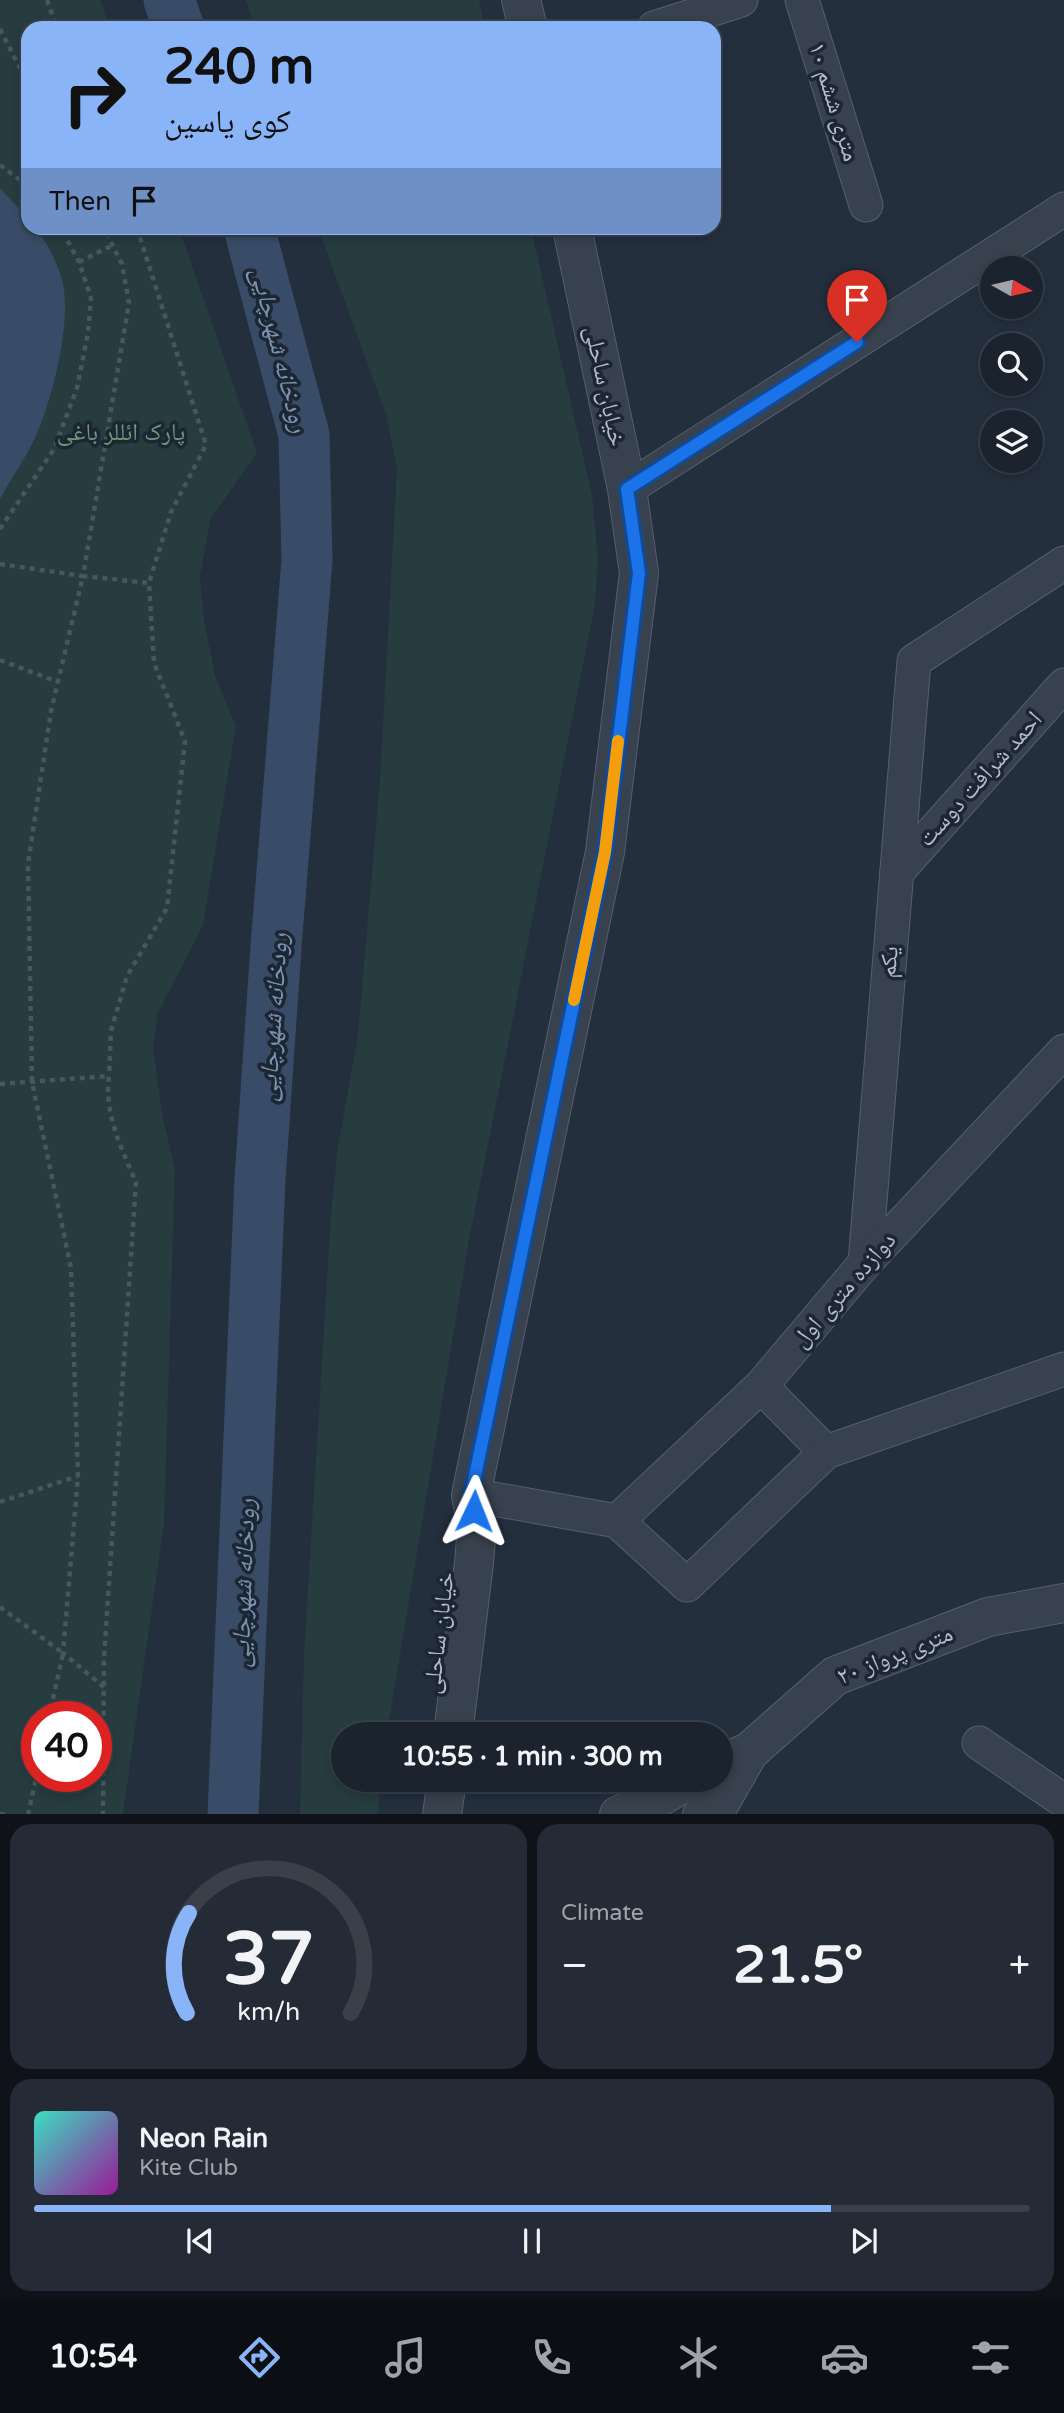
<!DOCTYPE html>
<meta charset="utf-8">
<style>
body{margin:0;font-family:"Varela Round","Noto Naskh Arabic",sans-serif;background:#242b36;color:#f1f3f6;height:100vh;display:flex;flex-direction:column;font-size:26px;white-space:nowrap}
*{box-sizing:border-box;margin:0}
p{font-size:23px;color:#a0a4aa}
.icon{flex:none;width:38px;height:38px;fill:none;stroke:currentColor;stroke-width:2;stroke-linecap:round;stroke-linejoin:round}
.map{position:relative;height:1814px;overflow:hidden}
.drawer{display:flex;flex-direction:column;gap:10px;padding:10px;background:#0f1319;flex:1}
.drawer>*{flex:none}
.hud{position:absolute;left:21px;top:21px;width:700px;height:214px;border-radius:21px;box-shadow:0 4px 10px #0003,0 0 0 2px #39404a;background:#8ab4f8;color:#111;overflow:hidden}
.needle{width:46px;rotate:98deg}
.controls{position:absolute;left:980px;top:256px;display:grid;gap:14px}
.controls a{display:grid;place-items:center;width:63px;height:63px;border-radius:50%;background:#1b232e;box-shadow:0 4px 10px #0003,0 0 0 2px #39404a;font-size:35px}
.speed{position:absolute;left:21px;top:1701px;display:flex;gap:14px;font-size:35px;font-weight:700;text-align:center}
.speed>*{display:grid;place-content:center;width:91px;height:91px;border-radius:50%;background:#1b232e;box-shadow:0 4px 10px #0003,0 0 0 2px #39404a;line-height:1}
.speed .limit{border:10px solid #d22;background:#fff;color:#111}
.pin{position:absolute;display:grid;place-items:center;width:60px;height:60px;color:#fff;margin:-72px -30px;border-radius:50% 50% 50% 0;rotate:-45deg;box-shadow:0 0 7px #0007}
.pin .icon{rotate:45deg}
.me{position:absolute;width:77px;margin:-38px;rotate:2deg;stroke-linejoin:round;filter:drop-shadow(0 0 5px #0008)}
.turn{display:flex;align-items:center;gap:24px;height:147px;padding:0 28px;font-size:32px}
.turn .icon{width:91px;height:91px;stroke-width:2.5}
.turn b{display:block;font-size:49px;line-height:60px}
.then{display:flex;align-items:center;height:66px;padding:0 28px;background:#0003;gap:14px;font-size:26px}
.big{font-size:52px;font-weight:700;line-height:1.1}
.drawer .tile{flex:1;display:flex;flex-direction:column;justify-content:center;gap:10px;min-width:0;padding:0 24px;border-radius:21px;background:#242b36}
.drawer .dial{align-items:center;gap:0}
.dial svg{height:182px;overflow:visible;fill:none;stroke:#39404a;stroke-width:7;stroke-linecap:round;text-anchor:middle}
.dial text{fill:#f1f3f6;stroke:none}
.song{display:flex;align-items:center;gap:21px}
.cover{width:84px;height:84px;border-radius:10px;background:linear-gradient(135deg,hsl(170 70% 55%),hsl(300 70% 35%))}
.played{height:7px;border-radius:4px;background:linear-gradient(90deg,#8ab4f8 80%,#39404a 80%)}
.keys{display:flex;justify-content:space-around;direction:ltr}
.heat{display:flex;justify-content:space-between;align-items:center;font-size:38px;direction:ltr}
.drawer .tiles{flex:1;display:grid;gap:10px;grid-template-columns:1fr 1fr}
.tile:last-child{grid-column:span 2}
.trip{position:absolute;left:331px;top:1722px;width:402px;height:70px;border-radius:35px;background:#1b232e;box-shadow:0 4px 10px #0003,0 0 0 2px #39404a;font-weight:700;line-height:70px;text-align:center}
.tab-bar{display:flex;height:112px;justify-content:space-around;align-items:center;background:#0b0e12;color:#a0a4aa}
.tab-bar .icon{width:49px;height:49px}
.tab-bar .current{color:#8ab4f8}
.tab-bar b{font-size:32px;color:#f1f3f6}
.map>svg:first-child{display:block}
.green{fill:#263c3f;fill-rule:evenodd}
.water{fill:#394c67}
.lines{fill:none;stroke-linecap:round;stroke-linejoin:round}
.river{stroke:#394c67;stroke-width:51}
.minor-casing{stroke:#565f6c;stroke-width:35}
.tertiary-casing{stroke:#565f6c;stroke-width:40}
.path{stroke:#44595c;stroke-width:4.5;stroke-dasharray:5 5;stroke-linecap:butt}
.minor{stroke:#38414e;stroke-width:33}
.tertiary{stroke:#38414e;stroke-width:38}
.route-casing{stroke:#114b97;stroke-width:18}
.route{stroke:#1a73e8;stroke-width:12}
.slow{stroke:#f59e0b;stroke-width:12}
.labels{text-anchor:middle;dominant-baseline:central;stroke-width:7;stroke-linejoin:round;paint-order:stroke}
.street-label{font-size:24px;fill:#b4bcc9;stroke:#1d2633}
.park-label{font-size:24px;fill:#6b9a76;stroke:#1d2633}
.water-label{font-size:26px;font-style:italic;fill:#7c92b1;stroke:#1d2633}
</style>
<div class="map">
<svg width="1064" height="1815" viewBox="0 0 1064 1815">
<rect width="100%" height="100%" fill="#242f3e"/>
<g class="green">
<path d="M0 0H100L110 28H28V228H179L257 453 211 518 200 575 204 621 215 676 236 726 203 925 158 1013 153 1047 162 1114 175 1169 164 1523 123 1814 0 1815ZM37 1717H96V1776H37Z"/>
<path d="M246 0H479L485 28H255Z"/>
<path d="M318 228H531L592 495 598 557 595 604 469 1240 387 1734H343V1780H381L378 1815 300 1814 304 1655 331 1214 338 1146 358 1035 380 779 397 468 386 414Z"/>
</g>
<path class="water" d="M0 188 28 219V228H35C47 242 57 262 62 280 73 319 52 401 35 438 25 459 11 478 0 499Z"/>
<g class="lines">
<g class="river">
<path d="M169 0 179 28"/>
<path d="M233 1815 260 1179 276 947 307 560 304 435 249 228"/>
</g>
<defs>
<g id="minor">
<path d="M802 0 866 205"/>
<path d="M654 28 741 0"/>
<path d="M627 489 1064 209"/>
<path d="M897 872 1064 685"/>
<path d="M865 1263 914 661 1064 563"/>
<path d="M761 1386 826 1452"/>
<path d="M471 1495 617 1521 687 1585 826 1452 1064 1369"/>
<path d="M617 1521 761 1386 865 1263 1064 1051"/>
<path d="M979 1743 1064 1801"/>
</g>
<g id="tertiary">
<path d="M521 0 528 28"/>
<path d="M453 1734 474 1563 477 1526 471 1495 605 852 639 573 627 489 572 228"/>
<path d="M721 1764 749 1752 835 1676 988 1617 1064 1603"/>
<path d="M442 1815 447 1780"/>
<path d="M619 1815 658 1798 688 1780"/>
<path d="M702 1815 721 1801 749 1752"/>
</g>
</defs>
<use href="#minor" class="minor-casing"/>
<use href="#tertiary" class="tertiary-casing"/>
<g class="path">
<path d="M47 0 57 28"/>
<path d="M0 29 28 84"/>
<path d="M0 165 28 186"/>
<path d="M137 228 206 445 171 512 149 583"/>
<path d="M79 262 113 245"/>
<path d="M0 529 54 449 77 388 88 333 91 298 79 262 61 228"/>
<path d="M0 564 83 576 129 303 122 264 104 228"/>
<path d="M0 660 58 682"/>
<path d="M0 1084 109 1076C104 1113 121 1148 136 1182L104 1657 103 1815"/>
<path d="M0 1502 78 1476"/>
<path d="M0 1607 63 1653 49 1717"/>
<path d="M104 1687 63 1653 78 1476 71 1268 32 1082 28 864 51 711 83 576 149 583 154 663 185 741 167 908 127 976 111 1031 109 1076"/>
<path d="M0 1814 5 1815"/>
<path d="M28 1815 37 1774"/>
</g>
<use href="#minor" class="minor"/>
<use href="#tertiary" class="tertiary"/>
</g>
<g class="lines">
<defs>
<path id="route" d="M474 1511 471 1495 605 852 639 573 627 489 857 342"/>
</defs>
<use href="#route" class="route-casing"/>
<use href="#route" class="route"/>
<path class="slow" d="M574 1000 605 852 618 741"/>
</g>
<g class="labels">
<g class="street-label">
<text transform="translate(834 102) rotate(73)">۱۰ متری ششم</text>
<text transform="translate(605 386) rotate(78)">خیابان ساحلی</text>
<text transform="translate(980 779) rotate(-48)">احمد شرافت دوست</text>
<text transform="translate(889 962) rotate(-85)">یکم</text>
<text transform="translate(844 1290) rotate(-49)">دوازده متری اول</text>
<text transform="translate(439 1633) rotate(-83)">خیابان ساحلی</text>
<text transform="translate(895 1655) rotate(-22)">۲۰ متری پرواز</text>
</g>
<g class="park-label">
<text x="121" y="432">پارک ائللر باغی</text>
</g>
<g class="water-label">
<text transform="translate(280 350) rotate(76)">رودخانه شهرچایی</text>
<text transform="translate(273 1017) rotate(-86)">رودخانه شهرچایی</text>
<text transform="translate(243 1583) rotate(-88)">رودخانه شهرچایی</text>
</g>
</g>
</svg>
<div class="controls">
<a><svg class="needle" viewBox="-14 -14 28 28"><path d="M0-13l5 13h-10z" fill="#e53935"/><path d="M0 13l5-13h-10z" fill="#a0a4aa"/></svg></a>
<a><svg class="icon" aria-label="search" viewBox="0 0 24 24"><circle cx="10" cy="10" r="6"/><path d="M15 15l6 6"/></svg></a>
<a><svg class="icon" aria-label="layers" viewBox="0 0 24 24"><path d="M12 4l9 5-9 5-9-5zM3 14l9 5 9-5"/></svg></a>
</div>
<div class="speed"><div class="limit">40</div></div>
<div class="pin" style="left:857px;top:342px;background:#d93025"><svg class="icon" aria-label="arrive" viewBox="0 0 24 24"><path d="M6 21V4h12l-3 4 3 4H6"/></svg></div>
<svg class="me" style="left:474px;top:1511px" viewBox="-20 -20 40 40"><path d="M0-17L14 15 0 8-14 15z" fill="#1a73e8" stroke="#fff" stroke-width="4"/></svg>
<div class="trip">10:55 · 1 min · 300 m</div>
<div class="hud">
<div class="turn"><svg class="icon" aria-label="right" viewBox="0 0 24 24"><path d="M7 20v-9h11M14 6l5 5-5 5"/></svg><div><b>240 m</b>کوی یاسین</div></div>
<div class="then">Then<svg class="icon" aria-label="arrive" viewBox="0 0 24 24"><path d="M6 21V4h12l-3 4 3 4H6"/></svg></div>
</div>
</div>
<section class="drawer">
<div class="tiles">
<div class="tile dial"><svg viewBox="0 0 100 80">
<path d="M14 69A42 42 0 1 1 86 69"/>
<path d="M14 69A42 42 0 0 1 15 25" stroke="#8ab4f8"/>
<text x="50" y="56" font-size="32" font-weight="700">37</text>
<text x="50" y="72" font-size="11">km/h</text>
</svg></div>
<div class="tile"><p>Climate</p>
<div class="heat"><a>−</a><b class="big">21.5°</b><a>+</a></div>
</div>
<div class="tile">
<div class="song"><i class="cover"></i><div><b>Neon Rain</b><p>Kite Club</p></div></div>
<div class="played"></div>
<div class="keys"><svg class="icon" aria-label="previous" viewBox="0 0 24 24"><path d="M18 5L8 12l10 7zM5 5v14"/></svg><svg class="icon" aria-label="pause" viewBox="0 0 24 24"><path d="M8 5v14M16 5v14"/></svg><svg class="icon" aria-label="next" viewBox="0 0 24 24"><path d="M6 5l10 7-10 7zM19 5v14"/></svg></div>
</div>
</div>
</section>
<nav class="tab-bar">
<b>10:54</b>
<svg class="icon current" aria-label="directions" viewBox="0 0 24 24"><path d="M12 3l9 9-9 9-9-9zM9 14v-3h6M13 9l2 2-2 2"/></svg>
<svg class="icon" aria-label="music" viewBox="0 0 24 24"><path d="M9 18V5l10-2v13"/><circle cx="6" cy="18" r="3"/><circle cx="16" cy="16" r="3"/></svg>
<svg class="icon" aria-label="phone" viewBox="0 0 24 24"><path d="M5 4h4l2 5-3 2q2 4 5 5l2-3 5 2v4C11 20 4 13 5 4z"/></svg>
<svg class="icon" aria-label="climate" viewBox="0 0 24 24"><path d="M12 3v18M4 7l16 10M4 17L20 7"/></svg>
<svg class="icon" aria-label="car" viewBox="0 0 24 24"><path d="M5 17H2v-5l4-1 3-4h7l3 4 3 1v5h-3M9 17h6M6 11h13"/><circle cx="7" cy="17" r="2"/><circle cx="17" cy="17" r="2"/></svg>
<svg class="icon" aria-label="filters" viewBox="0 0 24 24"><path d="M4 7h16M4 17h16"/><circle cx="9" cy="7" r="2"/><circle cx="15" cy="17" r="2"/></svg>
</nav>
